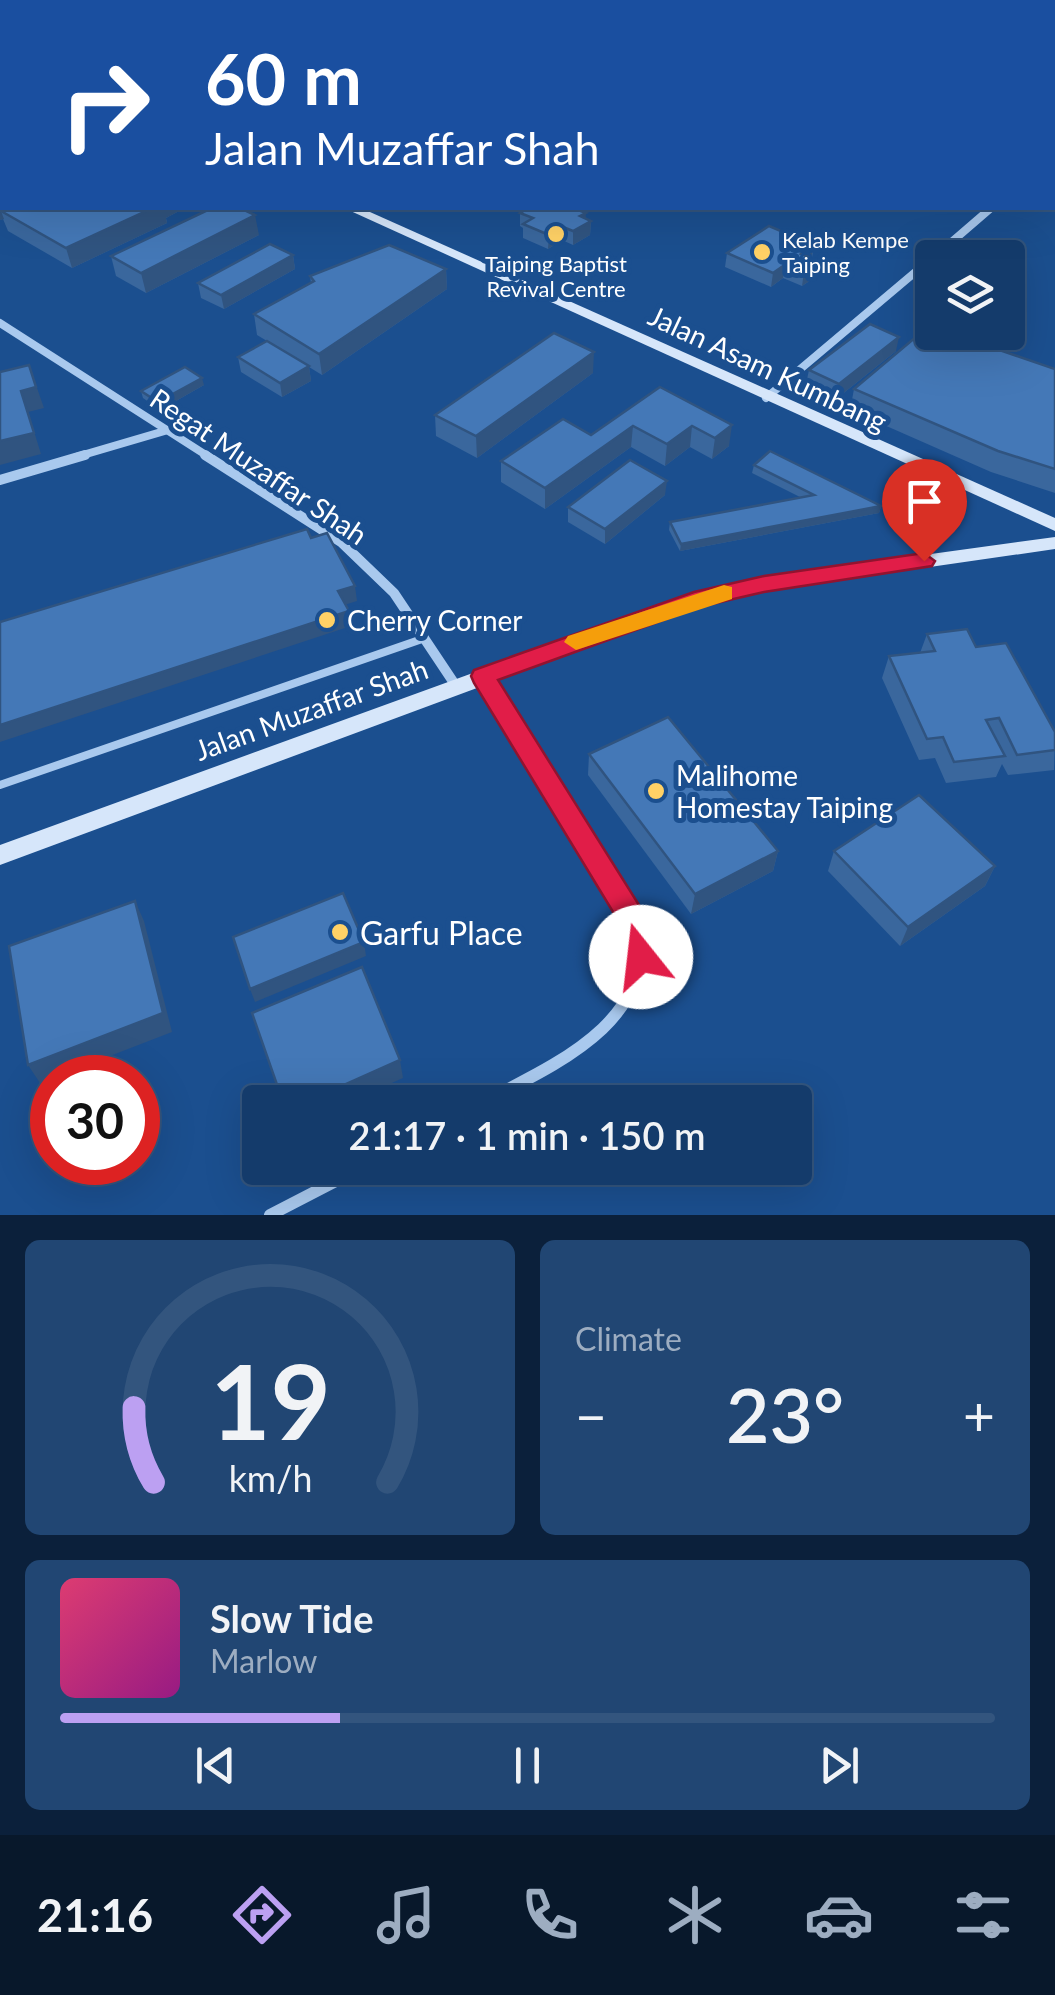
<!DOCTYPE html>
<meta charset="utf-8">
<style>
body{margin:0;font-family:Lato,sans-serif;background:#214673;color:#f1f3f6;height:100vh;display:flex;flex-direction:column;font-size:38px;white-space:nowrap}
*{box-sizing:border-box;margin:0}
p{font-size:32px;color:#9dadc1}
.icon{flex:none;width:55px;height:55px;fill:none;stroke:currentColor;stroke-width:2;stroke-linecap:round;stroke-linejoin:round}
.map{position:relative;height:1215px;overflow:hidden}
.details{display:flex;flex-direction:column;gap:25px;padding:25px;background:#0b203b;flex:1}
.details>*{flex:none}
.guide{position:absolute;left:0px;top:0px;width:1055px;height:210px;box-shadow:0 10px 40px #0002,0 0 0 2px #33557e;background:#1a4fa0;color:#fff;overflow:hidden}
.buttons{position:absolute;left:915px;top:240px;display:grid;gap:20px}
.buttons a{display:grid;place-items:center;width:110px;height:110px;border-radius:10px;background:#143b6b;box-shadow:0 10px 40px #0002,0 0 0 2px #33557e;font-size:50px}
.speed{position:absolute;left:30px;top:1055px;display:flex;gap:20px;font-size:50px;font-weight:700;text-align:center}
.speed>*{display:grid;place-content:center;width:130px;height:130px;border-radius:50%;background:#143b6b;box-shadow:0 10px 40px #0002,0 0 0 2px #33557e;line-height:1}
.speed .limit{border:15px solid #d22;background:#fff;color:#111}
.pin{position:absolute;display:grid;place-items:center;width:85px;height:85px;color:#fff;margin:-102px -42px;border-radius:50% 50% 50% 0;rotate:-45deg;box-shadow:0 0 10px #0007}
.pin .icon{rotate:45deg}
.me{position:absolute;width:110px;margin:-55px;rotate:344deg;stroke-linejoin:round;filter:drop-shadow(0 0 8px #0008)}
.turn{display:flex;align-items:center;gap:35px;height:210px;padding:0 40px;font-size:45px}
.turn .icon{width:130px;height:130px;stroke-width:2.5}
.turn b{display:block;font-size:70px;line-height:85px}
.big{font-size:75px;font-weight:600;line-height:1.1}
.details .tile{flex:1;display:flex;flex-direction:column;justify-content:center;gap:15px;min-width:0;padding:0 35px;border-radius:15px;background:#214673}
.details .dial{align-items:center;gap:0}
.dial svg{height:260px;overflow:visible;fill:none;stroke:#33557e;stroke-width:7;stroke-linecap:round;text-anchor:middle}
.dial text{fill:#f1f3f6;stroke:none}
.song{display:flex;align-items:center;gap:30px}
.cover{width:120px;height:120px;border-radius:15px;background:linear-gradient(135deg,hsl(340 70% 55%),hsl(310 70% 35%))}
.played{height:10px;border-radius:5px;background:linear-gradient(90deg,#bca0f2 30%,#33557e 30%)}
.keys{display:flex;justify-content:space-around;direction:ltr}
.heat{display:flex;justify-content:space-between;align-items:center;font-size:55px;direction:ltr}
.details .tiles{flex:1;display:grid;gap:25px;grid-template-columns:1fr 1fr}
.tile:last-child{grid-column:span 2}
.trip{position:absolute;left:242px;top:1085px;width:570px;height:100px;border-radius:10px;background:#143b6b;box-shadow:0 10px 40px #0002,0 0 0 2px #33557e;font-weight:600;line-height:100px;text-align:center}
.menu{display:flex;height:160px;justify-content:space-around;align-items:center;background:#08182b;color:#9dadc1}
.menu .icon{width:70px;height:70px}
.menu .current{color:#bca0f2}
.menu b{font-size:45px;color:#f1f3f6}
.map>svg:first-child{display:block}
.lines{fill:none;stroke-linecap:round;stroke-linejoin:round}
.lane{stroke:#a9c9ee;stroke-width:8}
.street-far2{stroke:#a9c9ee;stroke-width:8}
.street-far1{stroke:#a9c9ee;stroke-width:10}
.street{stroke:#a9c9ee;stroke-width:12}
.secondary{fill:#d6e6fa;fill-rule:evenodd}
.wall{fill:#3a679d}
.shaded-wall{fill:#305480}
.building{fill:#4478b7;stroke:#305480;stroke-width:2.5}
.route{fill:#e11d48;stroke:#92132f;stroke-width:2.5}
.slow{fill:#f59e0b}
.poi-dot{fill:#ffd166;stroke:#1b4f8f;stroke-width:4}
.labels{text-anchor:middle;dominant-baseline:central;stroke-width:10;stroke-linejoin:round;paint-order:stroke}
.far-poi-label{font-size:22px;fill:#fff;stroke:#1b4f8f;text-anchor:start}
.street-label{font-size:28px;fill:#fff;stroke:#1b4f8f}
.poi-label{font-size:28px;fill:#fff;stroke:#1b4f8f;text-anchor:start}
.near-poi-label{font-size:32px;fill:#fff;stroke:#1b4f8f;text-anchor:start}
</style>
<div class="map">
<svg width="1055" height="1215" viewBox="0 0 1055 1215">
<rect width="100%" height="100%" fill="#1b4f8f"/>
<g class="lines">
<path class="lane" d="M0 785 425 638"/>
<g class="street-far2">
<path d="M933 258 991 208"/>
<path d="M0 323 209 457"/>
<path d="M766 398 932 258"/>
<path d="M76 457 168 430"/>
</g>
<g class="street-far1">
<path d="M205 455 341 542 394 593 456 686"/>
<path d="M0 480 85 455"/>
<path d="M483 676 552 789"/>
</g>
<g class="street">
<path d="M483 1102C550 1067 662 1020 635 925 625 893 571 819 551 786"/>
<path d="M270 1215 361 1168"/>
</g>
<g class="secondary">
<rect x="0" y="95" width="2" height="8"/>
<path d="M344 208H361L1055 518V531Z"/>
<path d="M1055 537V549L764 591 698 606 0 865V845L687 595 764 577Z"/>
</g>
</g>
<g class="wall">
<path d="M0 116 2 208H181V210L166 218 167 223 72 268 8 231 3 219 0 220Z"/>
<path d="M529 208H593L584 213 586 219 591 221 590 235 573 245 562 240 548 249 523 238V228L520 226V213Z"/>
<path d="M259 235 146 293 116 276 111 256Z"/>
<path d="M814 245 812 258 817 276 802 286 783 278 771 287 725 267 727 253Z"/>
<path d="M293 255 295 269 224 309 201 298 198 283Z"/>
<path d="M446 269 447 289 322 375 309 367 311 381 282 397 241 372 238 357 267 341 257 335 254 314 311 283 310 276Z"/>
<path d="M896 351 836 399 806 384 809 370Z"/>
<path d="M1055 369V493L991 472 850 410 854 389Z"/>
<path d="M593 373 477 458 436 436 435 415Z"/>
<path d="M204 385 160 410 143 398 141 391Z"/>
<path d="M660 387 729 446 712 459 690 447 665 466 631 447 545 509 501 482V461L591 435Z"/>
<path d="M754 465 881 506 879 513 680 551 669 530 670 522 802 498 752 473Z"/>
<path d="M665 495 605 544 568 522V507Z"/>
<path d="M927 634 976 647 1055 732 1054 770 1008 775 1002 764 996 777 946 783 935 758 919 760 882 678 889 656 920 653Z"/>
<path d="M589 754 778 851 773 871 691 914 588 775Z"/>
<path d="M834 851 995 866 985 886 900 946 828 871Z"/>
</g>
<g class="shaded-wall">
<path d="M2 197V208H28L1 211 4 219 0 220V198Z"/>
<path d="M153 208H181V210L166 218 167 223 72 268 66 248Z"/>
<path d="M571 208H593L571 221Z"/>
<path d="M586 213 585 224 591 221 590 235 573 245V231L580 216Z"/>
<path d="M255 215 259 235 146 293 141 273Z"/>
<path d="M563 227 562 240 548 249 549 235Z"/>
<path d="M814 245 811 259 801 254Z"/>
<path d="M293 255 295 269 224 309 221 295Z"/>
<path d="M820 262 817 276 802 286 804 272Z"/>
<path d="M786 264 783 278 771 287 773 273Z"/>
<path d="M446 269 447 289 322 375 319 354Z"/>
<path d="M899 337 896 351 836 399 839 384Z"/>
<path d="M594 352 593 373 477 458 476 436Z"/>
<path d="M29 365 44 408 28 412 41 454 0 465V441L21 391Z"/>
<path d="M309 366 311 381 282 397 280 383Z"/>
<path d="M202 378 204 385 160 410 158 402Z"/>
<path d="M732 425 729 446 712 459 715 438Z"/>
<path d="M633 426 631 447 545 509V488Z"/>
<path d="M692 426 690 447 665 466 667 444Z"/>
<path d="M667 481 665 495 605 544V529Z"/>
<path d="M881 506 879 513 680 551 681 544Z"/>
<path d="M355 586 357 601 341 606 338 591Z"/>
<path d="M349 611 351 626 0 742V725Z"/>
<path d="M778 851 773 871 691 914 695 894Z"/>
<path d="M995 866 985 886 900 946 908 927Z"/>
<path d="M135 901 144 921 172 1032 40 1083 28 1065Z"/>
<path d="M364 942 366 956 255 1002 250 989Z"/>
<path d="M400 1060 403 1078 349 1102H306Z"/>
</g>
<g class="building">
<path d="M0 124H2V144L0 146Z"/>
<path d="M2 145V197L0 198V146Z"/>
<path d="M10 208H153L66 248 1 211Z"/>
<path d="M212 208H240L255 215 141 273 111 256Z"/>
<path d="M529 208H573L586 213 580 216 591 221 573 231 563 227 549 235 523 224 533 218 520 213Z"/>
<path d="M769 226 814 245 801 254 820 262 804 272 786 264 773 273 727 253Z"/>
<path d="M270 244 293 255 221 295 198 283Z"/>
<path d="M389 245 446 269 319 354 254 314 314 281 310 276Z"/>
<path d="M870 324 899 337 839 384 809 370Z"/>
<path d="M929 326 932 328V332H947L1055 369V469L998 451 854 389Z"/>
<path d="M554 333 594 352 476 436 435 415Z"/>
<path d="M267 341 309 366 280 383 238 357Z"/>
<path d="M29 365 36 387 21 391 34 433 0 441V372Z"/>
<path d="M185 367 202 378 158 402 141 391Z"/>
<path d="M660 387 732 425 715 438 692 426 667 444 633 426 545 488 501 461 563 419 591 435Z"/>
<path d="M770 451 881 506 681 544 670 522 814 495 754 465Z"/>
<path d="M630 460 667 481 605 529 568 507Z"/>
<path d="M307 529 311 538 327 533 355 586 338 591 349 611 0 725V622Z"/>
<path d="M967 629 976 647 1006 643 1055 732V750L1017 755 999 718 986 720 1005 756 954 762 943 737 927 739 889 656 935 651 927 634Z"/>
<path d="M668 717 778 851 695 894 589 754Z"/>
<path d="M919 795 995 866 908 927 834 851Z"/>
<path d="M343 893 364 942 250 989 233 937Z"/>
<path d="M135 901 163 1013 28 1065 9 946Z"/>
<path d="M362 967 400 1060 306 1102H283L252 1013Z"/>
</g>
<path class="route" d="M924 553 935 561 932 566 764 592 699 607 498 680 644 913 655 957 651 967 641 970 631 967 621 925 474 683 471 676 474 670 694 592 764 576Z"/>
<path class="slow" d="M724 585 732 587V599L576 650 564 642 568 636Z"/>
<g class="poi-dot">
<circle cx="556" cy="234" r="10"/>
<circle cx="762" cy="252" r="10"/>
<circle cx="327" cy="620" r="10"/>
<circle cx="656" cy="791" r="10"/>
<circle cx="340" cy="932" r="10"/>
</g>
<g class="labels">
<g class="far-poi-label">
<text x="782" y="239">Kelab Kempe<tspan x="782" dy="25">Taiping</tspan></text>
<text x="556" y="263" text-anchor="middle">Taiping Baptist<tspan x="556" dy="25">Revival Centre</tspan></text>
</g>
<g class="street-label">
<text transform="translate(768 368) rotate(25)">Jalan Asam Kumbang</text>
<text transform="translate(259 466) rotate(34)">Regat Muzaffar Shah</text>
<text transform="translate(311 709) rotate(-20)">Jalan Muzaffar Shah</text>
</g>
<g class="poi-label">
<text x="347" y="620">Cherry Corner</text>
<text x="676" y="775">Malihome<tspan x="676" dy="32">Homestay Taiping</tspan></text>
</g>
<g class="near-poi-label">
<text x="360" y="932">Garfu Place</text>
</g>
</g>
</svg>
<div class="buttons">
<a><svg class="icon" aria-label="layers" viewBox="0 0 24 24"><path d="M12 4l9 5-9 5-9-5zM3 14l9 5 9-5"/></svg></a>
</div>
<div class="speed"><div class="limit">30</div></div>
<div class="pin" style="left:924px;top:561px;background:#d93025"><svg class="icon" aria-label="arrive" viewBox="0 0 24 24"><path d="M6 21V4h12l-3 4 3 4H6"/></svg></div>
<svg class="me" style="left:641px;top:957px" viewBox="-20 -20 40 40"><circle r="19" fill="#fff"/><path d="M0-13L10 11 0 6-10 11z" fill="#e11d48"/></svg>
<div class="trip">21:17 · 1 min · 150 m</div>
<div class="guide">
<div class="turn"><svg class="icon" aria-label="right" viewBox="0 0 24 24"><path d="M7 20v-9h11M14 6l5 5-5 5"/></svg><div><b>60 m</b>Jalan Muzaffar Shah</div></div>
</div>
</div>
<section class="details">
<div class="tiles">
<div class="tile dial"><svg viewBox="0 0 100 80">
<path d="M14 69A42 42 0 1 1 86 69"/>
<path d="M14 69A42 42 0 0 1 8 46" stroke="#bca0f2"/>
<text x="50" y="56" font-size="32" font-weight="700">19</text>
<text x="50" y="72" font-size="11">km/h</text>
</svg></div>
<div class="tile"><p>Climate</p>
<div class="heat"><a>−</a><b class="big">23°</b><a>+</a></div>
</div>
<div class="tile">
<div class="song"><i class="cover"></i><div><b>Slow Tide</b><p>Marlow</p></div></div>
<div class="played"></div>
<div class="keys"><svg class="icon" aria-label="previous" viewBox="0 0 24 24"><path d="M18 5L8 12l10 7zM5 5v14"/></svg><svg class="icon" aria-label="pause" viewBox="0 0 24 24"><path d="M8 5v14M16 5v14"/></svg><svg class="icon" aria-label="next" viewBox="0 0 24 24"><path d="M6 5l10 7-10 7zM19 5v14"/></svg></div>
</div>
</div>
</section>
<nav class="menu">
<b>21:16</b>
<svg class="icon current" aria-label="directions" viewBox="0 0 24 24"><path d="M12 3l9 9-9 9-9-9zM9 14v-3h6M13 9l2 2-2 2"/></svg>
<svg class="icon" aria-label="music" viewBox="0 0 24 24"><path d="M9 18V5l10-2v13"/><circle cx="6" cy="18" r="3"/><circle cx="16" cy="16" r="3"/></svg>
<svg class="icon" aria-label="phone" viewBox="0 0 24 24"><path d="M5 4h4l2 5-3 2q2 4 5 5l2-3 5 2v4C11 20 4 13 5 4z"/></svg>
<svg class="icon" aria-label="climate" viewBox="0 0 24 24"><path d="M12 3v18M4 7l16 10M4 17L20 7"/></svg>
<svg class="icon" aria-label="car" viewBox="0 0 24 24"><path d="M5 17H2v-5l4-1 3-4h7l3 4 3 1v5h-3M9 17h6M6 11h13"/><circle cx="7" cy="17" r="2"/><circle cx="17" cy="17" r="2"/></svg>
<svg class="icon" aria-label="filters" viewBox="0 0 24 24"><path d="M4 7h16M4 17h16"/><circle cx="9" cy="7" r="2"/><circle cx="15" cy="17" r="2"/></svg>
</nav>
